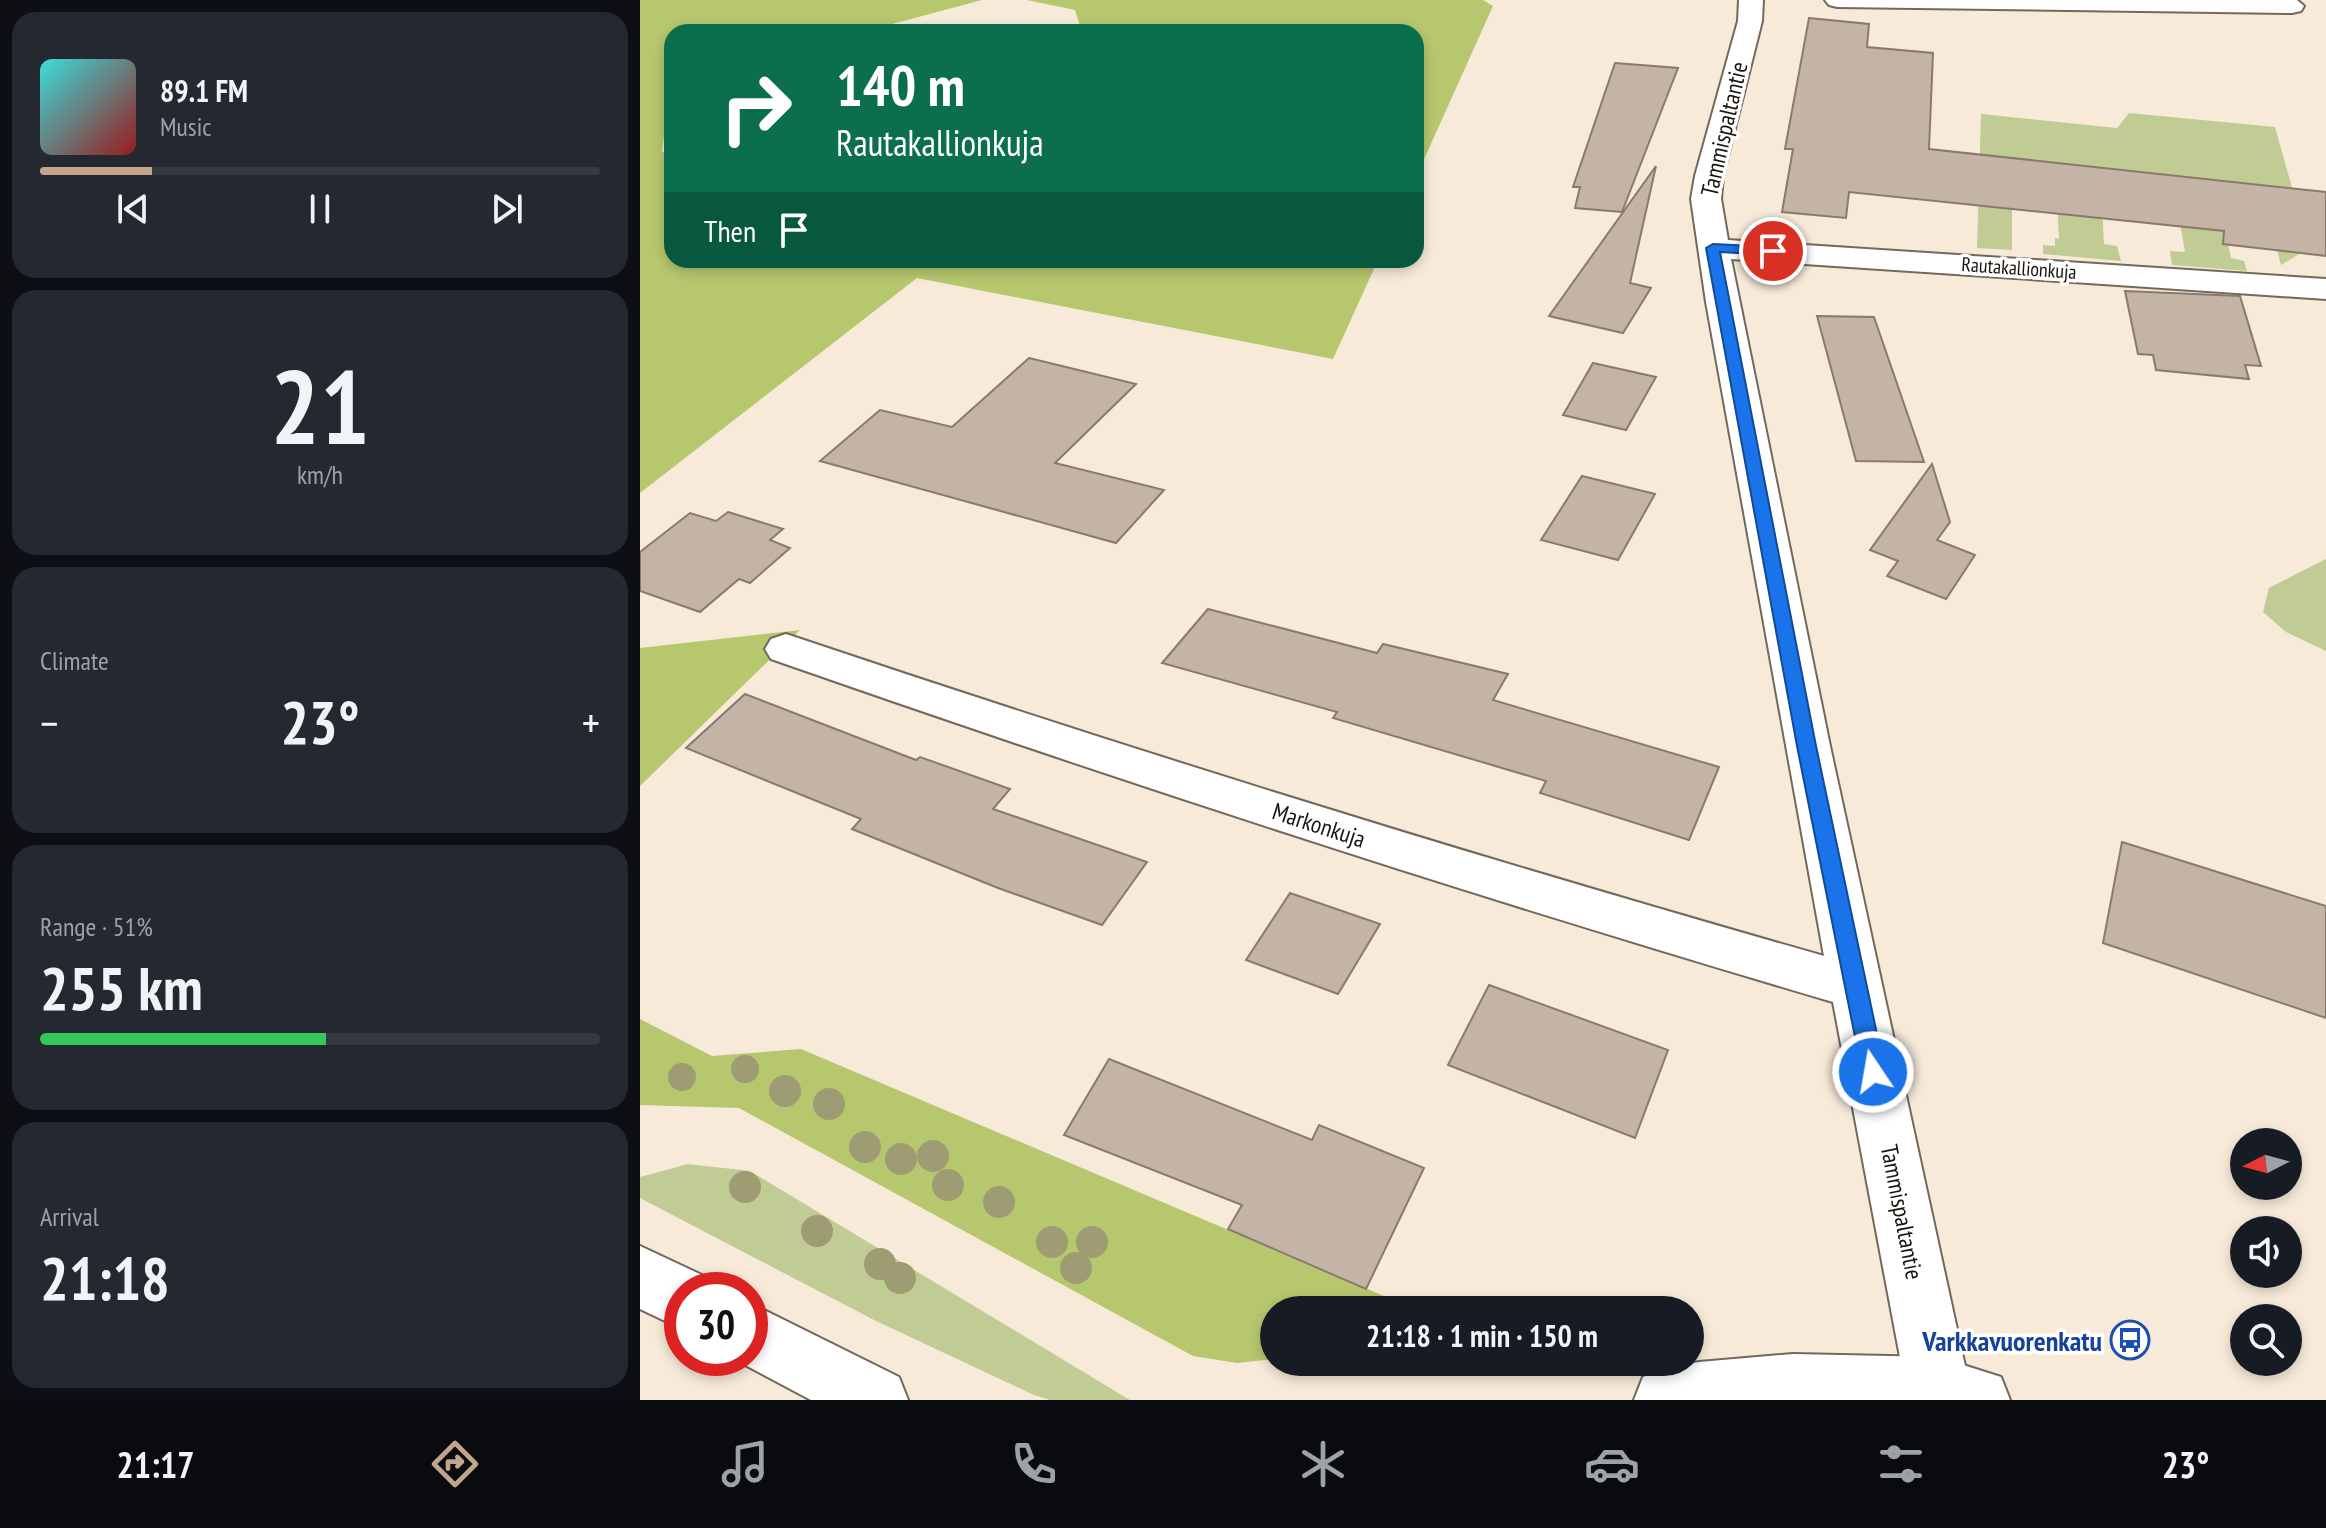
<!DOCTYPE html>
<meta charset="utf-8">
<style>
body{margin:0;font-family:"PT Sans Narrow",sans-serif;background:#242831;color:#f1f3f6;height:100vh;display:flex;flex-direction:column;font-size:30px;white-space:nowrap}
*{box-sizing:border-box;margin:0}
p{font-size:26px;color:#9ea1a6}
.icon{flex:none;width:44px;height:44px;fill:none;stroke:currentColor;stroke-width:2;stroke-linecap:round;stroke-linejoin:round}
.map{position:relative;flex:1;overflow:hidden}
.side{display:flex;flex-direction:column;gap:12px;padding:12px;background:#0d0f14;width:640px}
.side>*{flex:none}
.banner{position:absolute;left:24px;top:24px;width:760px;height:244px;border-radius:24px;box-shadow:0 4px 12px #0003;background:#0b6e4f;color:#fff;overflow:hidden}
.needle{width:52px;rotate:264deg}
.tools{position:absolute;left:1590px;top:1128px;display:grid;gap:16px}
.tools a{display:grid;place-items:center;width:72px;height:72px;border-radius:50%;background:#171b24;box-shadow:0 4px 12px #0003;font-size:40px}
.speed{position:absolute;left:24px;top:1272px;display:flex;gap:16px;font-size:40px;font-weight:700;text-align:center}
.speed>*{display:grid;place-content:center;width:104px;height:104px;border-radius:50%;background:#171b24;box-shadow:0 4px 12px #0003;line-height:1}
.speed .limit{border:12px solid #d22;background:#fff;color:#111}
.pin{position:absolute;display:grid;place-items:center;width:68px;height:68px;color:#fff;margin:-34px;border:4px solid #fff;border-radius:50%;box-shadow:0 2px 8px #0007}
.me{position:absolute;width:88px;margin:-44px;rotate:348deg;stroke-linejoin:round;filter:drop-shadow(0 0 6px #0008)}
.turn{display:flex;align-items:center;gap:28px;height:168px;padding:0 40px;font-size:36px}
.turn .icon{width:104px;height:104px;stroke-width:2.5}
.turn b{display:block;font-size:56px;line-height:68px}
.then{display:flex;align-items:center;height:76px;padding:0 40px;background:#0003;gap:16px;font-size:30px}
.big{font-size:60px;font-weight:800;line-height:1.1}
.side .tile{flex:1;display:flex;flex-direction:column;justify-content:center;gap:12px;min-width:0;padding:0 28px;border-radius:24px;background:#242831}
.side .dial{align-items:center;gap:0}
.dial b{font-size:104px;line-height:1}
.song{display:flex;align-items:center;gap:24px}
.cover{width:96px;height:96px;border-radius:12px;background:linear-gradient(135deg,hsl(180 70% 55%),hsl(0 70% 35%))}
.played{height:8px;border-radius:4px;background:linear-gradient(90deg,#c1a68b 20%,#363941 20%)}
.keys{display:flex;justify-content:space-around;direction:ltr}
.heat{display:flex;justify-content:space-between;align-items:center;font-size:44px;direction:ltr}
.charge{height:12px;border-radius:6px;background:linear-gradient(90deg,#34c759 51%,#363941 0)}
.trip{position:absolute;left:620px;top:1296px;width:444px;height:80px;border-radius:40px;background:#171b24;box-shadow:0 4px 12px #0003;font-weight:800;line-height:80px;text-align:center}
.tabs{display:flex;height:128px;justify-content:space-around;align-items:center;background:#090b0e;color:#9ea1a6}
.tabs .icon{width:56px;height:56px}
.tabs .selected{color:#c1a68b}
.tabs b{font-size:36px;color:#f1f3f6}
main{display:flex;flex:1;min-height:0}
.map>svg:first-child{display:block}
.green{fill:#c0cc94}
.forest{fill:#b6c76e}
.building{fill:#c4b4a6;stroke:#8a7a6e;stroke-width:2}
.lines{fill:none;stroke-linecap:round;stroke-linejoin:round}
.street-casing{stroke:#74685a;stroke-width:4}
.secondary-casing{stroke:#74685a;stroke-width:4}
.street{fill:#fff;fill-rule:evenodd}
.secondary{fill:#fff;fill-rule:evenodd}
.tree{fill:#9d9c72}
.route{fill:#1a73e8;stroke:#114b97;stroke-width:2}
.labels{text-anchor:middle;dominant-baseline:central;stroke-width:7;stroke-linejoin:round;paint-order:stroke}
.far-street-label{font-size:20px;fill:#1a150f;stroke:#fff}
.street-label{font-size:24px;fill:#1a150f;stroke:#fff}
.near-transit-label{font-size:28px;font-weight:bold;fill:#164399;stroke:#fff;text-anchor:end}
</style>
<main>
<section class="side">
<div class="tile">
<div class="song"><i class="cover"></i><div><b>89.1 FM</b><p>Music</p></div></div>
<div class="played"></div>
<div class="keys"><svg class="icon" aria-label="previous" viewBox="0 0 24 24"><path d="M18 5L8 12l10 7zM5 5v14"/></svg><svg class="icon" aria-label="pause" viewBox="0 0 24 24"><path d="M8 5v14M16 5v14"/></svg><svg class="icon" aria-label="next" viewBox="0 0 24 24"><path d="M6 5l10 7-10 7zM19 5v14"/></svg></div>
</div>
<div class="tile dial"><b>21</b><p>km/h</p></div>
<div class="tile"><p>Climate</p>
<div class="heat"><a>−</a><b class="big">23°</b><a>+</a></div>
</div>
<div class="tile"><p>Range · 51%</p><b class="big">255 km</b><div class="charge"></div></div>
<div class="tile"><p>Arrival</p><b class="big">21:18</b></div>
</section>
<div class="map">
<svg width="1686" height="1400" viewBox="0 0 1686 1400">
<rect width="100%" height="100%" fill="#f7ead9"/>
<g class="green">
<path d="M1489 113 1635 127 1669 248 1641 265 1620 185 1372 158V250L1337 248 1341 114 1477 128Z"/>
<path d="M1417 198 1462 203 1464 244 1477 246 1481 261 1403 254V245L1415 246V238L1419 239Z"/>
<path d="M1538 212 1582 217 1591 258 1604 261 1607 271 1532 265 1530 251 1545 252Z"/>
<path d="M1686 559V651L1646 632 1623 612 1629 588Z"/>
<path d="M48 1164 110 1171 490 1400H410L394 1395 234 1320 0 1198V1177Z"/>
</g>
<g class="forest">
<path d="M0 0H342L241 27 234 32H32V115L26 119 22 152 32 153V260H738L693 359 277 278 0 493Z"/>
<path d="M387 0H843L853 6 776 177V32H442L435 10Z"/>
<path d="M160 630 0 786V648Z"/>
<path d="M0 1019 72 1056 161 1049 777 1310H634V1359L597 1363 553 1356 99 1108 0 1105Z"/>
</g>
<g class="building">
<path d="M1169 18 1229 24 1227 47 1293 53 1289 149 1686 192V256L1583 244 1584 231 1209 192 1206 218 1142 212 1153 149H1145Z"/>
<path d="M975 63 1038 68 982 212 935 208 940 187H933Z"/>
<path d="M1016 166 990 283 1011 288 983 333 909 316Z"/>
<path d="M1485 291 1600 296 1621 366 1605 365 1609 379 1516 370 1513 355 1498 354Z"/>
<path d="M1177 316 1234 317 1284 462 1216 461Z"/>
<path d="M389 358 496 384 415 463 524 490 476 543 180 461 240 410 312 427Z"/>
<path d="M953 363 1016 377 986 430 923 415Z"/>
<path d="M1292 464 1310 522 1297 540 1335 555 1306 599 1247 576 1258 561 1230 550Z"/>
<path d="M942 476 1015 494 978 560 901 540Z"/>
<path d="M88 512 143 529 130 540 150 548 110 583 99 579 60 612 0 591V552L50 513 76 521Z"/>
<path d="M568 609 737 653 743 644 868 674 853 700 1079 767 1049 840 900 793 906 781 693 718 697 712 522 663Z"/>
<path d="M105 694 276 760 280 757 370 789 353 809 507 862 462 925 358 888 212 829 221 819 46 748Z"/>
<path d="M1482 842 1686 906V1018L1463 943Z"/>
<path d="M650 893 740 924 698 994 606 960Z"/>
<path d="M849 985 1028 1050 995 1138 808 1065Z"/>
<path d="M469 1059 672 1140 679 1125 784 1168 726 1289 588 1229 602 1205 424 1135Z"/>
</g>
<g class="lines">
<defs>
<g id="street">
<path d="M1099 0H1123L1122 21 1083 176 1081 199 1088 240 1686 279V299L1091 259 1190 746 1330 1389 1325 1400H1271L1266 1389 1193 1002C836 897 482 782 131 659L125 649 131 639 146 634 161 639C500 753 840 858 1184 956L1066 302 1051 199 1055 176 1098 21Z"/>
<path d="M1185 0H1657L1664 6 1661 11 1652 13 1197 7 1189 5Z"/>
</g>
<g id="secondary">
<path d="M0 1246 64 1276 69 1290H42V1329L0 1309Z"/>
<path d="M110 1303 259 1377 268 1400H171L92 1358H110Z"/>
<path d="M1153 1354 1298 1357 1361 1377 1370 1400H994L1003 1377 1026 1368 1059 1362Z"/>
</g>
</defs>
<use href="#street" class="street-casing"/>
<use href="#secondary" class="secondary-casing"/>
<use href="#street" class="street"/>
<use href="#secondary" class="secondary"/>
</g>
<g class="tree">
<circle cx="105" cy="1069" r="14"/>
<circle cx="42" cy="1077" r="14"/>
<circle cx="145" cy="1091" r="16"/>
<circle cx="189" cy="1104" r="16"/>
<circle cx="225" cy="1147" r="16"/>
<circle cx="293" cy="1156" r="16"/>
<circle cx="261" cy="1159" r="16"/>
<circle cx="308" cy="1185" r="16"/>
<circle cx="105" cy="1187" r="16"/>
<circle cx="359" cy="1202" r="16"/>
<circle cx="177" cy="1231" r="16"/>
<circle cx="412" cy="1242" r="16"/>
<circle cx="452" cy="1242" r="16"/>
<circle cx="240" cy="1264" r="16"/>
<circle cx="436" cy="1268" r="16"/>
<circle cx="260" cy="1278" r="16"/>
</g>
<path class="route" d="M1073 244 1133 247 1139 251 1133 255 1080 252 1176 746 1245 1072 1241 1079 1233 1082 1225 1079 1222 1072 1157 746 1066 248Z"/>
<defs>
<symbol id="bus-ring" viewBox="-11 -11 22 22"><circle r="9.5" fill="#fff" stroke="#1a4fb4" stroke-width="1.5"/><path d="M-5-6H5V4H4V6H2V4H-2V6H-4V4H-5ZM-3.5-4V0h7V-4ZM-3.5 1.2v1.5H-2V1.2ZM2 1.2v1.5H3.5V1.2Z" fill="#1a4fb4"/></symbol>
</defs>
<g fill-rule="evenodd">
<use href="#bus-ring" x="1468" y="1318" width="44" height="44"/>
</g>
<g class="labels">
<g class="far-street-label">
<text transform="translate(1379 268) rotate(4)">Rautakallionkuja</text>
</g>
<g class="street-label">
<text transform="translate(1084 129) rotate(-77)">Tammispaltantie</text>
<text transform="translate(679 825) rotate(18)">Markonkuja</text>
<text transform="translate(1262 1212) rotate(79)">Tammispaltantie</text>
</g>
<g class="near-transit-label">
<text x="1462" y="1340">Varkkavuorenkatu</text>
</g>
</g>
</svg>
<div class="tools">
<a><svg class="needle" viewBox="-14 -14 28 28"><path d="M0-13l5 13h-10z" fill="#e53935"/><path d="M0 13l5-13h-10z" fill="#9ea1a6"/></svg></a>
<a><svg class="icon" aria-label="sound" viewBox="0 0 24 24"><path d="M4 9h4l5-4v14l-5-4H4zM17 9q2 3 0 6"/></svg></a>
<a><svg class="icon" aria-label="search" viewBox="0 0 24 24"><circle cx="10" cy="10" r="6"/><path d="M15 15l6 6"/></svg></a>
</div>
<div class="speed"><div class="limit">30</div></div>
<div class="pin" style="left:1133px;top:251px;background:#d93025"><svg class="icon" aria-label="arrive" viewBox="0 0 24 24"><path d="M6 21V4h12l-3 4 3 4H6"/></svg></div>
<svg class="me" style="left:1233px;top:1072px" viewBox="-20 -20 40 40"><circle r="17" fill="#1a73e8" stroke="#fff" stroke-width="3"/><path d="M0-11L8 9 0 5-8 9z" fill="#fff"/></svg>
<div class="trip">21:18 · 1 min · 150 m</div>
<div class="banner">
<div class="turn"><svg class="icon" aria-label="right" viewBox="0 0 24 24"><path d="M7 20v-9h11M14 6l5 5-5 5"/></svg><div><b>140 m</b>Rautakallionkuja</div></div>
<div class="then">Then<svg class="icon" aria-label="arrive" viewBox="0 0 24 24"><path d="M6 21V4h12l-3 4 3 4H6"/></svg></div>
</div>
</div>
</main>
<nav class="tabs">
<b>21:17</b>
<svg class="icon selected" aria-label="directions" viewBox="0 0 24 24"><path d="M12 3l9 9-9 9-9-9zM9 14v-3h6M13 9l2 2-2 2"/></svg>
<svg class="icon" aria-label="music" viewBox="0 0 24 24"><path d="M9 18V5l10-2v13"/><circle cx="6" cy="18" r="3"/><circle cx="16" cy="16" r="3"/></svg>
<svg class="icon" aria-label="phone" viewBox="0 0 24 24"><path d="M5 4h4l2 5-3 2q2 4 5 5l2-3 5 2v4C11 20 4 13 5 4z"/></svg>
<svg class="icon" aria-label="climate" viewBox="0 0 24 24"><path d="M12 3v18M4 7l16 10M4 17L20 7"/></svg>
<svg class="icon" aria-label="car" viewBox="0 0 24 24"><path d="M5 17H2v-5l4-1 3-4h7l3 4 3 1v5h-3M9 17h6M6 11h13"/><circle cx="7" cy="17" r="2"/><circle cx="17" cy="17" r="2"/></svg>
<svg class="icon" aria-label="filters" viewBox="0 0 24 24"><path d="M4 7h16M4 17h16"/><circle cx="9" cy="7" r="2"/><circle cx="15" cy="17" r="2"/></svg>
<b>23°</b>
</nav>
